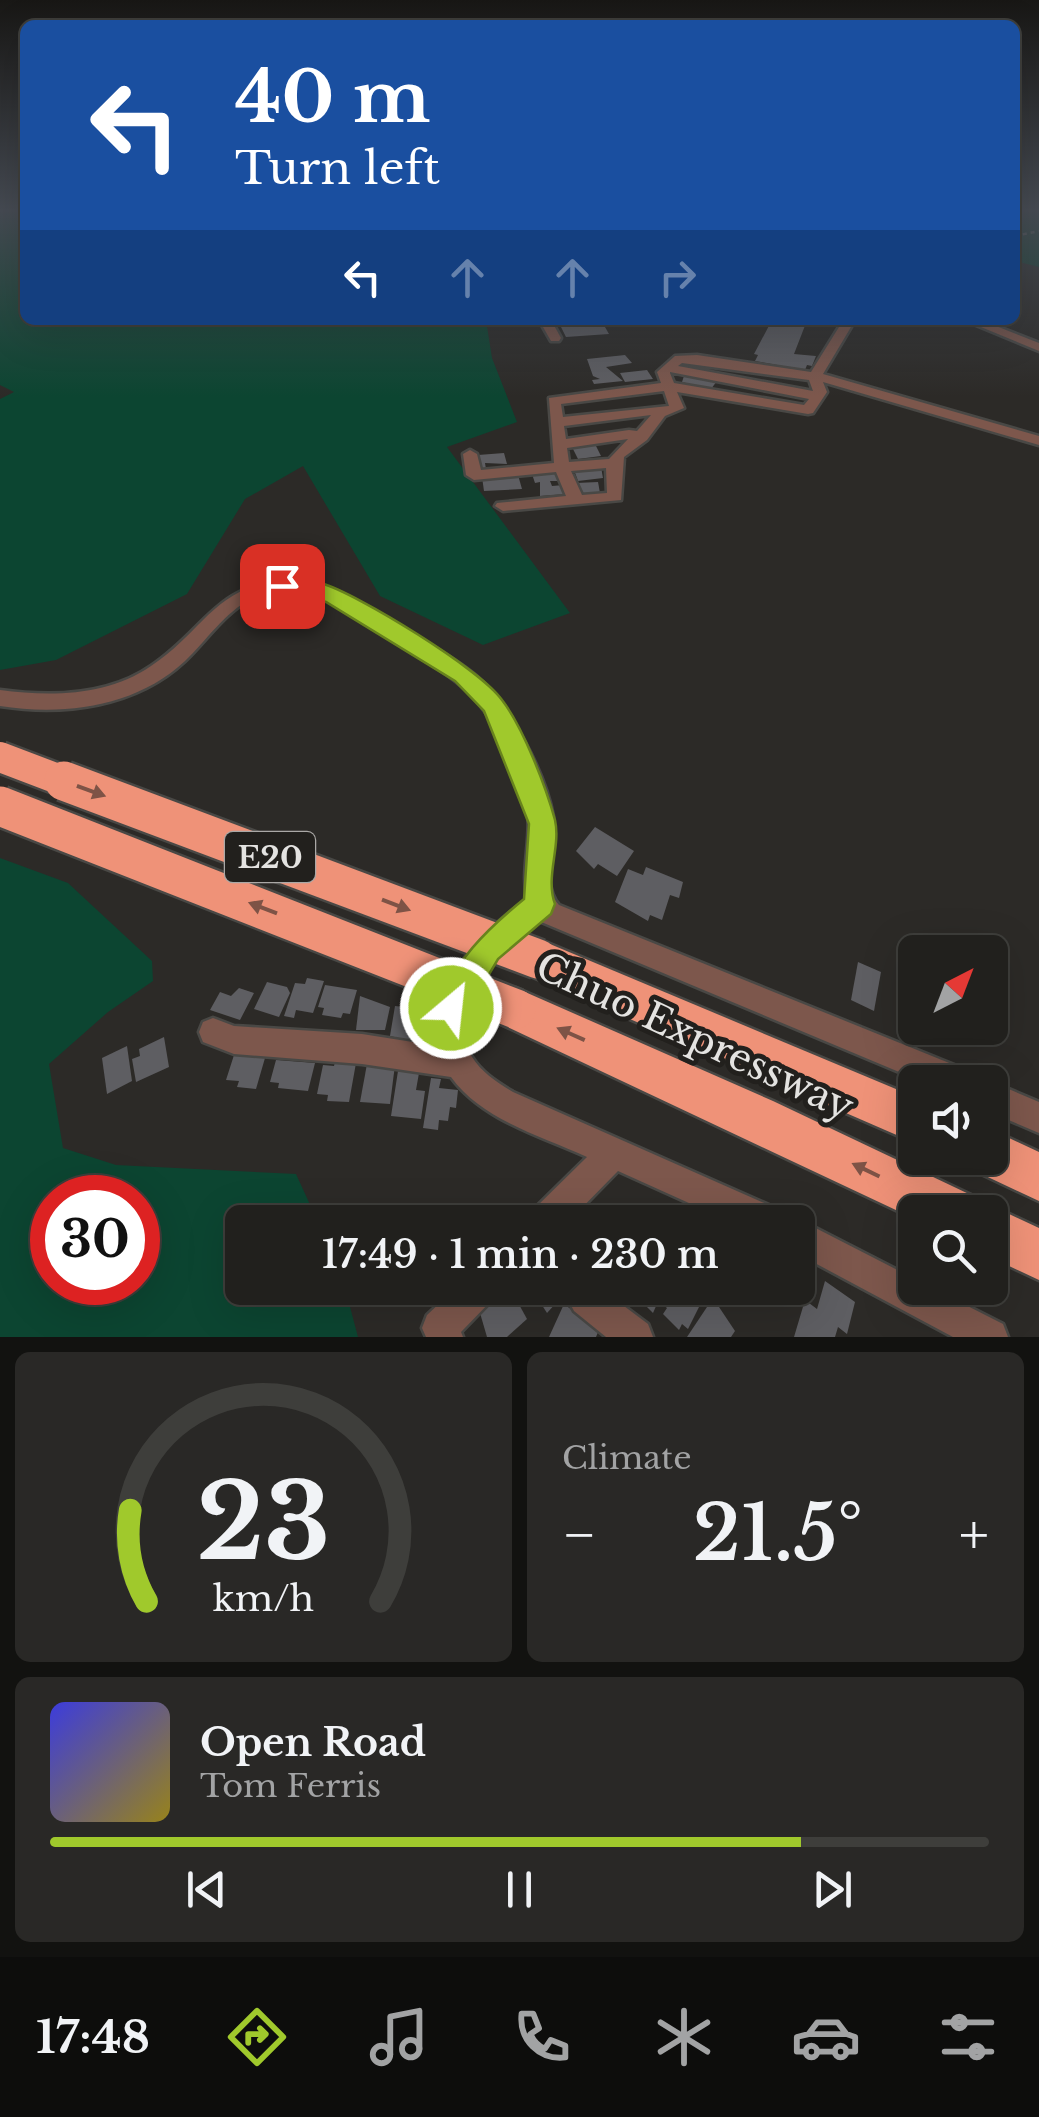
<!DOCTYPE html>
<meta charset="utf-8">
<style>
body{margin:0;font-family:"Libre Baskerville",serif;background:#292826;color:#f1f3f6;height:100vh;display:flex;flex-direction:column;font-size:38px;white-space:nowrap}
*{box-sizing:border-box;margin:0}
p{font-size:32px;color:#a2a3a4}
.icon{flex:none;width:55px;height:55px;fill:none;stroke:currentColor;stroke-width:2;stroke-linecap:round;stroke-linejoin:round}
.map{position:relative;height:1337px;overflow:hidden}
.details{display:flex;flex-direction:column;gap:15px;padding:15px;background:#121210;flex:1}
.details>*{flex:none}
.guide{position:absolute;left:20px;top:20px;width:1000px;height:305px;border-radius:15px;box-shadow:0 10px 40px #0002,0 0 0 2px #3e3e3b;background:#1a4fa0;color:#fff;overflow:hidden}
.needle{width:65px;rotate:42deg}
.fabs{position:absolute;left:898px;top:935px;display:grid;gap:20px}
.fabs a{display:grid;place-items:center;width:110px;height:110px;border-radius:15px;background:#21201d;box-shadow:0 10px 40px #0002,0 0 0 2px #3e3e3b;font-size:50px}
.speed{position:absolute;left:30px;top:1175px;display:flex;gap:20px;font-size:50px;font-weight:700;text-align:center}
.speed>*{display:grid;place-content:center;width:130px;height:130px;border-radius:50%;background:#21201d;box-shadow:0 10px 40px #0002,0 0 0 2px #3e3e3b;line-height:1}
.speed .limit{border:15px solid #d22;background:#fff;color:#111}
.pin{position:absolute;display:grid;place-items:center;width:85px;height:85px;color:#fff;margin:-42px;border-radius:20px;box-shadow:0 5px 15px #0006}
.me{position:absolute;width:110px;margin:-55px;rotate:28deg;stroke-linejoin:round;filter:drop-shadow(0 0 8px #0008)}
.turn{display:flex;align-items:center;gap:35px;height:210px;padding:0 50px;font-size:45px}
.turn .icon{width:130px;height:130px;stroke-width:2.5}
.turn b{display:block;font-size:70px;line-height:85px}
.lanes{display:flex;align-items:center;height:95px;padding:0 50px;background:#0003;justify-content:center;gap:50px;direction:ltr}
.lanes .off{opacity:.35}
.big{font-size:75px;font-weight:600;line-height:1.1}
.details .card{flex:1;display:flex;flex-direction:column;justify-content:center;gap:15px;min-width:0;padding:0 35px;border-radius:15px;background:#292826}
.details .dial{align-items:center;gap:0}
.dial svg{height:260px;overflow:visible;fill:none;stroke:#3e3e3b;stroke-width:7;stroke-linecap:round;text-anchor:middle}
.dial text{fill:#f1f3f6;stroke:none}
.song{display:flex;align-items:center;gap:30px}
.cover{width:120px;height:120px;border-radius:15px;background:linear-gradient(135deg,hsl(240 70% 55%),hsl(50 70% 35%))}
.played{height:10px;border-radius:5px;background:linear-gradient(90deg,#a0c92c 80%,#3e3e3b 80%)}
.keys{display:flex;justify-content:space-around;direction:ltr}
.heat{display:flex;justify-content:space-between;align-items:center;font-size:55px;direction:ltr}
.details .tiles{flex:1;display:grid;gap:15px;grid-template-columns:1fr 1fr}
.card:last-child{grid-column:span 2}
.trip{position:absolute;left:225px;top:1205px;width:590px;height:100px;border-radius:15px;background:#21201d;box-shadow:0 10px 40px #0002,0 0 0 2px #3e3e3b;font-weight:600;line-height:100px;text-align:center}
.menu{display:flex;height:160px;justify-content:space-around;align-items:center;background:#0d0d0c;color:#a2a3a4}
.menu .icon{width:70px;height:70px}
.menu .current{color:#a0c92c}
.menu b{font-size:45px;color:#f1f3f6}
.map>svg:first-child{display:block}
.green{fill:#0c4531;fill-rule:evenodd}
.building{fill:#5e5e62}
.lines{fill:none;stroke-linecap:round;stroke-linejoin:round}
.minor-casing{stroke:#494845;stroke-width:5}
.motorway-casing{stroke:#494845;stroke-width:5}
.path{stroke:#807f7c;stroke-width:2.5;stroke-dasharray:4 4;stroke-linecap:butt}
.minor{fill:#7d574c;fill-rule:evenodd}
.motorway{fill:#ef9278;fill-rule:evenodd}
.motorway-bridge-far1-casing{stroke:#494845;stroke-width:35;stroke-linecap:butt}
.motorway-bridge-casing{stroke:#494845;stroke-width:44;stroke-linecap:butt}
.motorway-bridge-far1{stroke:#ef9278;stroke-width:30}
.motorway-bridge{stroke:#ef9278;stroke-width:39}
.oneway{fill:#7e5346}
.route{fill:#a0c92c;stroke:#68831d;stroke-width:2.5}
.labels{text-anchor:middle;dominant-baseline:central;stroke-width:10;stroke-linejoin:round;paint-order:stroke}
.shield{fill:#22201d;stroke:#aaa8a6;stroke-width:2.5}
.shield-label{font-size:30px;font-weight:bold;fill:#e4e3e1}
.near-street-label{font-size:38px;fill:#e4e3e1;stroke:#22201d}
</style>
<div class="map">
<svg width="1039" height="1337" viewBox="0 0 1039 1337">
<rect width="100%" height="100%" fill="#2c2a27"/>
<g class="green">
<path d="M0 210H25V320H486L492 358 517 422 447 447 570 613 483 645 380 596 303 466 245 499 187 594 56 660 0 670V399L14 392 0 385Z"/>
<path d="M1015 210H1039V267L1015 261Z"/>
<path d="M0 858 68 883 152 961 153 981 108 1012 49 1064 63 1148 116 1165 296 1174 318 1222H242V1288H345L358 1337H0ZM52 1198H138V1282H52Z"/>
</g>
<g class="building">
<path d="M569 320H601L609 334 566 337 561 327 572 326Z"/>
<path d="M772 320 822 321 820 325 806 323 794 354 816 356 812 366 807 365 805 370 755 361 758 355 754 354Z"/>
<path d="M625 355 632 363 606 367 623 381 594 384 592 380 600 379 593 376 587 359Z"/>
<path d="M647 370 653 379 625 382 620 373Z"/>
<path d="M685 373 717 381 711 389 682 382Z"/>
<path d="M595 444 601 456 578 459 573 449Z"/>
<path d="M504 453 507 464 485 463 486 469 480 470 478 455Z"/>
<path d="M601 467 603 478 578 481 574 470Z"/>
<path d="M555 472 558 481H550L552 486 564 485 567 494 540 496V482L535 483 532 474Z"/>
<path d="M518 475 522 489 484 491 482 477Z"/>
<path d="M598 482 600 493 578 494 576 483Z"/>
<path d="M595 827 634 851 617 876 598 864 594 869 576 851Z"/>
<path d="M646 867 683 882 679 898 670 895 662 920 650 915 648 921 615 902 628 869 643 875Z"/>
<path d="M858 962 881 972 874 1011 851 1000Z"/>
<path d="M307 978 324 981 313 1013 296 1010 294 1018 284 1016 295 983 305 984Z"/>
<path d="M267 982 287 987 290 993 279 1017 254 1009Z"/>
<path d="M325 985 357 990 350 1014 343 1013 341 1018 322 1015 324 1008 318 1007Z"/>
<path d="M239 988 254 993 240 1020 210 1010 220 992 231 996Z"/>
<path d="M360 996 390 1007 385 1030H356Z"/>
<path d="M395 1006 422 1009 420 1017 436 1019 432 1046 390 1036Z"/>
<path d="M903 1021 924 1031 921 1045 901 1035Z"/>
<path d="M164 1037 169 1067 136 1082 132 1059 140 1056 139 1049Z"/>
<path d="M127 1046 132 1081 107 1094 102 1058Z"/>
<path d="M234 1055 265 1058 256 1089 237 1087 239 1081 226 1080Z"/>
<path d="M276 1060 315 1063 308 1091 278 1088 279 1083 270 1082Z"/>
<path d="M335 1062 356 1063 349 1102 327 1101 328 1095 317 1094 323 1065 334 1066Z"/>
<path d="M367 1064 395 1065 390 1104 360 1102Z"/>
<path d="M398 1071 419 1073 416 1090 425 1091 421 1119 391 1116Z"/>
<path d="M431 1078 441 1079 439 1088 458 1090 456 1108 450 1107 448 1121 439 1120 438 1130 423 1128Z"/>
<path d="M589 1204 601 1220 604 1216 609 1222H574Z"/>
<path d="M825 1281 855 1302 847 1334 838 1327 835 1337H794L805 1300 817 1309Z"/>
<path d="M510 1288 527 1319 507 1337H487L480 1313Z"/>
<path d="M531 1288H564L567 1291 547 1313Z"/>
<path d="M628 1288H664L653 1313Z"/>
<path d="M671 1288 692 1292 701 1288 706 1293 688 1329 682 1324 679 1330 663 1314 667 1308 662 1304Z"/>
<path d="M713 1298 735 1331 731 1337H687Z"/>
<path d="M564 1304 581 1317 583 1310 601 1325 596 1337H549Z"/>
</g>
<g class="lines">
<defs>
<g id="minor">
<path d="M539 320H551L561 338 559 341H551Z"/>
<path d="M833 320H845L851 327 823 374 1039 436V445L823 382 827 392 813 413 808 414 677 392 684 408 665 416 647 440 624 457 621 500 503 511 495 506 497 503 566 496 556 472 474 480 466 475 463 454 470 450 477 454 481 470 554 463 549 398 661 383 657 372 675 356 697 355 811 372 839 327ZM682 363 809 380 813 391 678 366ZM670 373V372L809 399 804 405 674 383ZM664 391 669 406 563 417 561 404ZM651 415 637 431 629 430 566 439 564 426ZM628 439 609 459 569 462 567 448ZM606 468 607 493 582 495 571 471Z"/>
<path d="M964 320H981L1039 343V351Z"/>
<path d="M286 579C332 586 365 605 405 630 429 645 454 657 476 676 509 704 545 773 553 816 558 844 539 883 559 905L969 1071 973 1082H923L539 921C505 947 441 1008 472 1057 482 1073 497 1082 513 1092L780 1210 785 1222H731L618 1171 568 1222H529L533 1210 587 1157C541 1136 482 1120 451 1077L362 1064 234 1054 203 1042 199 1032 203 1022 213 1018 234 1026 362 1034 438 1046C432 981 479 935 527 899 520 864 536 830 524 794 514 763 498 725 476 700 452 673 419 658 390 639 367 624 344 606 318 597 297 590 271 589 251 599 224 613 207 640 185 661 136 707 64 716 0 706V690C51 697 108 696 151 666 205 630 213 587 286 579Z"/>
<path d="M990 1081 1039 1102V1133L990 1112V1082H986Z"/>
<path d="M798 1219 915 1279V1288H932L1003 1324 1008 1337H953L798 1254V1222H790Z"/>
<path d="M456 1288H497L492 1300 461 1332 463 1337H426L422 1328 427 1315Z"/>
<path d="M562 1288H600L648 1324 653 1337H606L574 1311Z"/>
</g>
<g id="motorway">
<path d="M538 939 915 1097V1143L524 973 518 959 524 945Z"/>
<path d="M516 988 773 1101 971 1195 978 1210 990 1205 1039 1228V1280L990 1257V1212H915V1219L501 1024 495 1009 501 994Z"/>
<path d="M990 1129 1039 1152V1201L973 1170 968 1158H990Z"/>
</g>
</defs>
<use href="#minor" class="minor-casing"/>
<use href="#motorway" class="motorway-casing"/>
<path class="path" d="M1015 236 1039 231"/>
<use href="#minor" class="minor"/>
<use href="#motorway" class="motorway"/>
<defs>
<path id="motorway-bridge-far1" d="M0 757 71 784"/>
<g id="motorway-bridge">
<path d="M64 781 538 959"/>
<path d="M0 806 516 1009"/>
</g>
</defs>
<use href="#motorway-bridge-far1" class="motorway-bridge-far1-casing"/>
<use href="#motorway-bridge" class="motorway-bridge-casing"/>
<use href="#motorway-bridge-far1" class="motorway-bridge-far1"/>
<use href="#motorway-bridge" class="motorway-bridge"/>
</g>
<defs><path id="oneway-solid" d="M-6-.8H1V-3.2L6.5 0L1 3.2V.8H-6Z" transform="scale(2.5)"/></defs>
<g class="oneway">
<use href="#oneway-solid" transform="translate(91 791) rotate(20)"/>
<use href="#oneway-solid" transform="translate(396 905) rotate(21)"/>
<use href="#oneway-solid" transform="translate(263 908) rotate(-159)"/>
<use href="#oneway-solid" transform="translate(571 1034) rotate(-156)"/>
<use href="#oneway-solid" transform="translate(866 1170) rotate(-154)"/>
</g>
<linearGradient id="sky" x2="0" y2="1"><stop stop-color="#181715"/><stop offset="0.53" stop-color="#454a52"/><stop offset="1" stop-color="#454a52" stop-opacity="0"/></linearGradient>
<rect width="1039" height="397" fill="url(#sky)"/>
<path class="route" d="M282 579C295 580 309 580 321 583 358 594 480 669 502 700 523 727 546 787 555 820 561 847 545 877 555 904L551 914 498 959 462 1020 451 1024 439 1020 435 1008C454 962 486 930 524 899L529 824 484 711 455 681 326 602 275 591 272 586Z"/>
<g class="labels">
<rect class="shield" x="225" y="832" width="90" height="50" rx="8"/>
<g class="shield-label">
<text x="270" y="857">E20</text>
</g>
<g class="near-street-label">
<text transform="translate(695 1036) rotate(25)">Chuo Expressway</text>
</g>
</g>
</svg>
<div class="fabs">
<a><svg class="needle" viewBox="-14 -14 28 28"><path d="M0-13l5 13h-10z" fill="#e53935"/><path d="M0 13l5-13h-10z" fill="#a2a3a4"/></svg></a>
<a><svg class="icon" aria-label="sound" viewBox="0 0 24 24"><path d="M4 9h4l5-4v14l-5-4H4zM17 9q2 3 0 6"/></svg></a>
<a><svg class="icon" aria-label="search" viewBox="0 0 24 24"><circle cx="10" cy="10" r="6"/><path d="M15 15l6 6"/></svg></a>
</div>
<div class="speed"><div class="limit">30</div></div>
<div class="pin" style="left:282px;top:586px;background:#d93025"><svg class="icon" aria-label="arrive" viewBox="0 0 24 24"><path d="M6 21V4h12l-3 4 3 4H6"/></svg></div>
<svg class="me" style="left:451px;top:1008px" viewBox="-20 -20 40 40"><circle r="17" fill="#a0c92c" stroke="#fff" stroke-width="3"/><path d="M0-11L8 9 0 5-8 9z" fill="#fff"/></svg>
<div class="trip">17:49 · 1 min · 230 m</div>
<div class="guide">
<div class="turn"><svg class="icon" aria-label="left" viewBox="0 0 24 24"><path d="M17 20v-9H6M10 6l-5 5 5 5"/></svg><div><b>40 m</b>Turn left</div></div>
<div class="lanes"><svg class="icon" aria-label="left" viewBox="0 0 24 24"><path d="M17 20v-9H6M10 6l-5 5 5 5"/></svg><svg class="icon off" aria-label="ahead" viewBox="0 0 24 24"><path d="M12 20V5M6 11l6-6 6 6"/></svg><svg class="icon off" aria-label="ahead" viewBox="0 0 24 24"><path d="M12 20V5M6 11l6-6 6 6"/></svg><svg class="icon off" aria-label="right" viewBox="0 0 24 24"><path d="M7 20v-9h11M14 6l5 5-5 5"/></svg></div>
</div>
</div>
<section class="details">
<div class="tiles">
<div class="card dial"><svg viewBox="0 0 100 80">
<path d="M14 69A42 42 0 1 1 86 69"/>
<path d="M14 69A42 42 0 0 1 9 41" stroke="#a0c92c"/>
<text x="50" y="56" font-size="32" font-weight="700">23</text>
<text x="50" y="72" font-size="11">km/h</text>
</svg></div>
<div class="card"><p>Climate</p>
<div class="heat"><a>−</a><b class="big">21.5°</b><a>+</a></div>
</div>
<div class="card">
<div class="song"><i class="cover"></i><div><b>Open Road</b><p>Tom Ferris</p></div></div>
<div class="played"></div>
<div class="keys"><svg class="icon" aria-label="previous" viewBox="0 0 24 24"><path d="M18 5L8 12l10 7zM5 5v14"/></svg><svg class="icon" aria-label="pause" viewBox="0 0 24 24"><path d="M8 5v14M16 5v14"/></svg><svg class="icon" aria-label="next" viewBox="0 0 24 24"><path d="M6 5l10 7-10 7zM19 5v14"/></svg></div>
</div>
</div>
</section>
<nav class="menu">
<b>17:48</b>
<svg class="icon current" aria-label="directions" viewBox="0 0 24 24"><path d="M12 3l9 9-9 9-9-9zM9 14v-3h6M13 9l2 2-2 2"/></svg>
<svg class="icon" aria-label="music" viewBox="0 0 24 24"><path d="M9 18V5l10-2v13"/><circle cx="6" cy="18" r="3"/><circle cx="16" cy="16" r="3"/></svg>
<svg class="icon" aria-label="phone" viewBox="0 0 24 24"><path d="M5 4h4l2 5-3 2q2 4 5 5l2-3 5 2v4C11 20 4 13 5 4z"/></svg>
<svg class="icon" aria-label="climate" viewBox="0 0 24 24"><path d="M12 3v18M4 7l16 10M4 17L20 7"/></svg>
<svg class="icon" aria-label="car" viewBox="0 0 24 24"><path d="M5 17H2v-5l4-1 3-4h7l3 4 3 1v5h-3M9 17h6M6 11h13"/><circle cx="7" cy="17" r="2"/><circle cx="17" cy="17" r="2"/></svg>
<svg class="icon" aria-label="filters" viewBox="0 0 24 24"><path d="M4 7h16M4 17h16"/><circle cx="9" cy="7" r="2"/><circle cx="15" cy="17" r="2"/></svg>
</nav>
